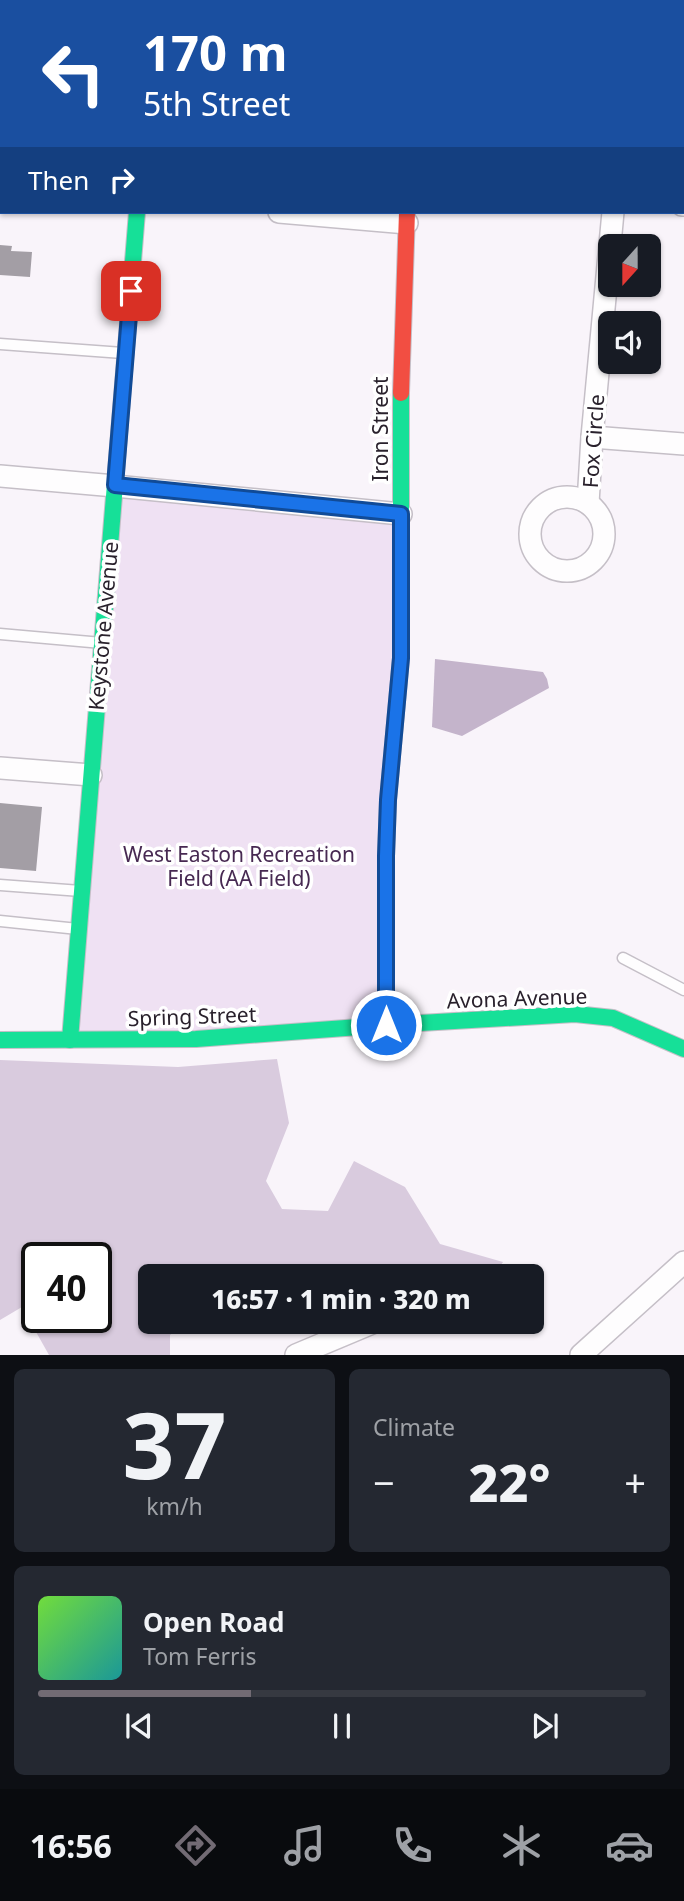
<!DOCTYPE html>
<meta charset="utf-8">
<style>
body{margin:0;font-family:"Noto Sans",sans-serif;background:#242831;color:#f1f3f6;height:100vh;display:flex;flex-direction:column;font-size:26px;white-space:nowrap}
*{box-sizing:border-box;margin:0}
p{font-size:23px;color:#9ea1a6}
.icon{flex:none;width:38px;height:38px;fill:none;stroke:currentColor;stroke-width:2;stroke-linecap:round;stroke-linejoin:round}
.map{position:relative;height:1355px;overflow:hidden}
.panel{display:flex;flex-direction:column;gap:14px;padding:14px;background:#0d0f14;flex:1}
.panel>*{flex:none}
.banner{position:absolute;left:0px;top:0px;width:684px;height:214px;box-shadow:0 2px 5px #0004;background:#1a4fa0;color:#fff;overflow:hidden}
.needle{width:46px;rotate:201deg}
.controls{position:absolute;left:598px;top:234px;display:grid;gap:14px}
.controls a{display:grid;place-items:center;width:63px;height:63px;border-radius:10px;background:#171b24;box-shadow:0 2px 5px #0004;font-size:35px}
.speed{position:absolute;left:21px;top:1242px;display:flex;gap:14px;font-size:35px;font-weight:700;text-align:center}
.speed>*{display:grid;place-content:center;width:91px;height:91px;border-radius:50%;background:#171b24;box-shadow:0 2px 5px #0004;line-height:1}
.speed .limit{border:4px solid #111;border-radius:10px;background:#fff;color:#111}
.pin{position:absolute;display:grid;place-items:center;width:60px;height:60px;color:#fff;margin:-30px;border-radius:14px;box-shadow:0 4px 10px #0006}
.me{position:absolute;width:77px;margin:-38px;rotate:0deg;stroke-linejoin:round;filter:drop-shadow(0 0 5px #0008)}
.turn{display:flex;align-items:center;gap:24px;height:147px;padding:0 28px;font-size:32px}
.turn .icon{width:91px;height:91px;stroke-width:2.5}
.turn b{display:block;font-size:49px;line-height:60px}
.then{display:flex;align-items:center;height:66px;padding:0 28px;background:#0003;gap:14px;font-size:26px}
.big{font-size:52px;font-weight:800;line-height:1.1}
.panel .card{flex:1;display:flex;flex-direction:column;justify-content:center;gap:10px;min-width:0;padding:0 24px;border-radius:10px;background:#242831}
.panel .dial{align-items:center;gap:0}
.dial b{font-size:91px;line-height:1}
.song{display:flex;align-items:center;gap:21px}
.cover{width:84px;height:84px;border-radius:10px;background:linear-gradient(135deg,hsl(100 70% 55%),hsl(180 70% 35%))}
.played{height:7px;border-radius:4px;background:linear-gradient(90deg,#726b74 35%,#363941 35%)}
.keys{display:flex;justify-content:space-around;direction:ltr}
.heat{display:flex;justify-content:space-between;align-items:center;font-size:38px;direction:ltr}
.panel .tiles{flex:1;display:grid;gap:14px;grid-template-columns:1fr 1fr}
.card:last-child{grid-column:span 2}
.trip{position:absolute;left:138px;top:1264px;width:406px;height:70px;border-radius:10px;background:#171b24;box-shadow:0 2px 5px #0004;font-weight:800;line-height:70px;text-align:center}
.tab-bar{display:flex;height:112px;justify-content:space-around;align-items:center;background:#090b0e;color:#9ea1a6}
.tab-bar .icon{width:49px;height:49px}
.tab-bar .on{color:#726b74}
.tab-bar b{font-size:32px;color:#f1f3f6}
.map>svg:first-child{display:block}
.green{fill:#efe1f3}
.forest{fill:#d9cbde;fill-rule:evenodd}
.water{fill:#c4b4cb}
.building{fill:#a39ea5}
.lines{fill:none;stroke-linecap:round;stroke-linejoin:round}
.lane-casing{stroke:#c5bfc7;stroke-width:13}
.street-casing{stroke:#c5bfc7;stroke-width:24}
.fast-casing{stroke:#c5bfc7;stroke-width:18}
.jam-casing{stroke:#c5bfc7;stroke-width:18}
.lane{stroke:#fefdfe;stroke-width:10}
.street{stroke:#fefdfe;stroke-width:21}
.fast{stroke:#16e098;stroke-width:16}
.jam{stroke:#f24e42;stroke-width:16}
.route-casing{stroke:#114b97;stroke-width:18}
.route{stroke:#1a73e8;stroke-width:12}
.labels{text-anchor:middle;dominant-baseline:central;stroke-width:7;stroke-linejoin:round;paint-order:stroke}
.street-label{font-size:21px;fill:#29212c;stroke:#fff}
.park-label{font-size:21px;fill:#472952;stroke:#fff}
</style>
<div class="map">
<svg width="684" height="1355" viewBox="0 0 684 1355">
<rect width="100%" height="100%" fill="#f9f4fa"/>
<path class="green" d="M115 486 401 514 386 1025 70 1040Z"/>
<path class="forest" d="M277 1059 289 1123 266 1181 282 1209 328 1211 354 1161 405 1187 440 1244 503 1262 493 1276H150V1321H184L170 1335V1355H49L22 1307 0 1320V1060L178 1067ZM37 1258H96V1318H37Z"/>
<path class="water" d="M435 659 543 672 547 679 549 688 462 736 432 727Z"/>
<g class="building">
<path d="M0 245 12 246 11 251 32 252 30 277 0 275Z"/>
<path d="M0 803 42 807 36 871 0 868Z"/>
</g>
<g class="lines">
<defs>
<g id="lane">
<path d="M0 51H2"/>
<path d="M0 344 123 353"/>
<path d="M0 634 102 643"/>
<path d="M0 885 81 891"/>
<path d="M0 921 78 929"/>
<path d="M623 958 684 990"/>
</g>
<g id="street">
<path d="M155 2V0"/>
<path d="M0 188H2"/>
<path d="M682 205H684"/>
<path d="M279 212 407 223"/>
<path d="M592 437 684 444"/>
<path d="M0 476 115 486 401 514"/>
<circle cx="567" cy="534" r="37"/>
<path d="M588 503 592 437 613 212"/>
<path d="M0 768 91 775"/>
<path d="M296 1355 377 1321"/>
<path d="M581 1355 684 1262"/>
</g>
<g id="fast">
<path d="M386 1025V856L388 800 401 658V393"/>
<path d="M0 1040 196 1039 386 1025 575 1014 613 1018 684 1049"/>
<path d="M70 1040 137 212"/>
</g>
<g id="jam">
<path d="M421 2 422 0"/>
<path d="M401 393 407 212"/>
</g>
</defs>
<use href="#lane" class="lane-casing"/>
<use href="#street" class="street-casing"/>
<use href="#fast" class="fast-casing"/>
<use href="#jam" class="jam-casing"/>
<use href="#lane" class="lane"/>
<use href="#street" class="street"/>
<use href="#fast" class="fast"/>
<use href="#jam" class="jam"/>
</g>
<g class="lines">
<defs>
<path id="route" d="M131 291 115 485 401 514V658L388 800 386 856V1025"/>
</defs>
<use href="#route" class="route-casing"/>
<use href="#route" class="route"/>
</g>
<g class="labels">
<g class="street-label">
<text transform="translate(380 429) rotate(-90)">Iron Street</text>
<text transform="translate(593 441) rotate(-86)">Fox Circle</text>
<text transform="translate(103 626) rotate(-85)">Keystone Avenue</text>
<text transform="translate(517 998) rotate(-2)">Avona Avenue</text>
<text transform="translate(192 1016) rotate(-2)">Spring Street</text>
</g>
<g class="park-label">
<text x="239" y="854">West Easton Recreation<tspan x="239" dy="24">Field (AA Field)</tspan></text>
</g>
</g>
</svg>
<div class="controls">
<a><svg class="needle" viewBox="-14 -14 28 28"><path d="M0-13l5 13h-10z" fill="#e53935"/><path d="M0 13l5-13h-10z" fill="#9ea1a6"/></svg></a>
<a><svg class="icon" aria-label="sound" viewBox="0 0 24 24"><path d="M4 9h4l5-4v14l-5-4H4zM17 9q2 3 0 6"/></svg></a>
</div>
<div class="speed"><div class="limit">40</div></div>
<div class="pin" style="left:131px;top:291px;background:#d93025"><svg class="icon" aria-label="arrive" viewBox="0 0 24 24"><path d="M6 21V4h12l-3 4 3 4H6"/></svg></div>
<svg class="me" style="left:386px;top:1025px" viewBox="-20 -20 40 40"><circle r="17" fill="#1a73e8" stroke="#fff" stroke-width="3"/><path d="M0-11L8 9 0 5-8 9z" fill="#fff"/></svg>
<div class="trip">16:57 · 1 min · 320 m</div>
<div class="banner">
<div class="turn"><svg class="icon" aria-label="left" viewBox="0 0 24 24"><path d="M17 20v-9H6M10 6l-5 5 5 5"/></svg><div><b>170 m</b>5th Street</div></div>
<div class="then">Then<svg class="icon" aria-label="right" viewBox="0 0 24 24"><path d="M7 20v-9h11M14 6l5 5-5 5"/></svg></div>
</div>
</div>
<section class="panel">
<div class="tiles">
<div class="card dial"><b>37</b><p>km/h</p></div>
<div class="card"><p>Climate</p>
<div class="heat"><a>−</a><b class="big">22°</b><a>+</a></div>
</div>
<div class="card">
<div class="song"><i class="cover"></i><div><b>Open Road</b><p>Tom Ferris</p></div></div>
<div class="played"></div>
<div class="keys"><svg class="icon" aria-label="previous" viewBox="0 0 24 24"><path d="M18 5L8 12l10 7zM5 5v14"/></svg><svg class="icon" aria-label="pause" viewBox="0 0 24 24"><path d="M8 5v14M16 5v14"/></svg><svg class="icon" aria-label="next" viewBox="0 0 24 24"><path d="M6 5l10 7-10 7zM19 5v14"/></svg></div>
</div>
</div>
</section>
<nav class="tab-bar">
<b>16:56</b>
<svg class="icon on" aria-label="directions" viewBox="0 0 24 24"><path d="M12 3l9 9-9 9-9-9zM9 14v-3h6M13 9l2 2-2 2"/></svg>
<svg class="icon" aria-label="music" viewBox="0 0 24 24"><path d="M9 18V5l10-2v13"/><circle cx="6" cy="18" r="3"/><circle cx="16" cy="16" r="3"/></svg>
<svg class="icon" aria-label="phone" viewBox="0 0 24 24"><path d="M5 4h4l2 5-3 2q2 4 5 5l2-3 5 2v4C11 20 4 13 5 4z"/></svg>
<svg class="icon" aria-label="climate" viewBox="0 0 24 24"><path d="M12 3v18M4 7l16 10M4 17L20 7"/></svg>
<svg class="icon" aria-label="car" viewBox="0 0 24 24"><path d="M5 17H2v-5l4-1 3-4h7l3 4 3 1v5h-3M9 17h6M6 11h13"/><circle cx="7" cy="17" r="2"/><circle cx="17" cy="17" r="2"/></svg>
</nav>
